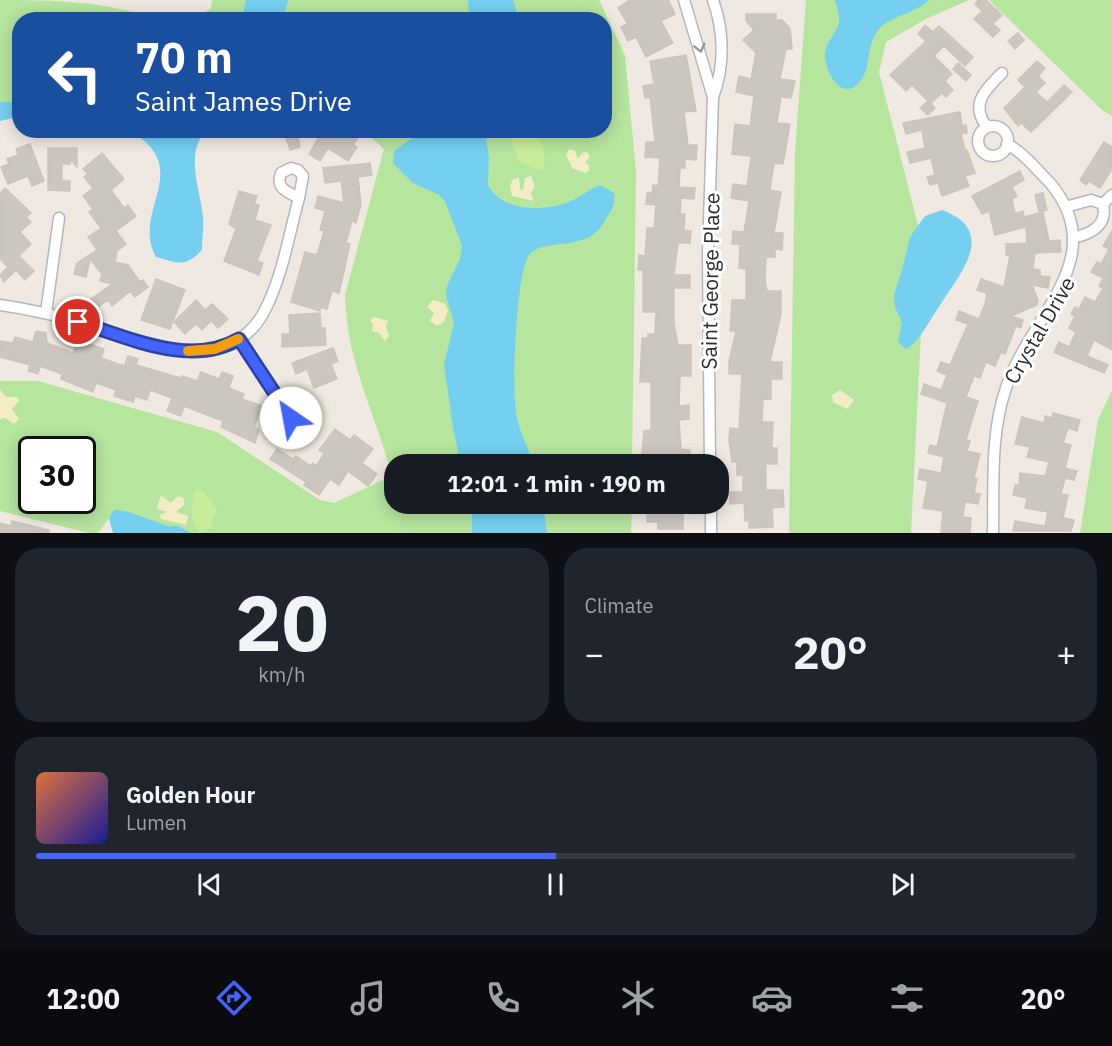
<!DOCTYPE html>
<meta charset="utf-8">
<style>
body{margin:0;font-family:"IBM Plex Sans",sans-serif;background:#20242c;color:#f1f3f6;height:100vh;display:flex;flex-direction:column;font-size:22px;white-space:nowrap}
*{box-sizing:border-box;margin:0}
p{font-size:20px;color:#9ea1a6}
.icon{flex:none;width:33px;height:33px;fill:none;stroke:currentColor;stroke-width:2;stroke-linecap:round;stroke-linejoin:round}
.map{position:relative;height:533px;overflow:hidden}
.sheet{display:flex;flex-direction:column;gap:15px;padding:15px;background:#0d0f14;flex:1}
.sheet>*{flex:none}
.banner{position:absolute;left:12px;top:12px;width:600px;height:126px;border-radius:24px;box-shadow:0 3px 15px #0003;background:#1a4fa0;color:#fff;overflow:hidden}
.speed{position:absolute;left:18px;top:436px;display:flex;gap:12px;font-size:30px;font-weight:700;text-align:center}
.speed>*{display:grid;place-content:center;width:78px;height:78px;border-radius:50%;background:#171b24;box-shadow:0 3px 15px #0003;line-height:1}
.speed .limit{border:3px solid #111;border-radius:9px;background:#fff;color:#111}
.pin{position:absolute;display:grid;place-items:center;width:51px;height:51px;color:#fff;margin:-26px;border:3px solid #fff;border-radius:50%;box-shadow:0 2px 6px #0007}
.me{position:absolute;width:66px;margin:-33px;rotate:327deg;stroke-linejoin:round;filter:drop-shadow(0 0 4px #0008)}
.turn{display:flex;align-items:center;gap:21px;height:126px;padding:0 24px;font-size:27px}
.turn .icon{width:78px;height:78px;stroke-width:2.5}
.turn b{display:block;font-size:42px;line-height:51px}
.big{font-size:45px;font-weight:700;line-height:1.1}
.sheet .card{flex:1;display:flex;flex-direction:column;justify-content:center;gap:9px;min-width:0;padding:0 21px;border-radius:24px;background:#20242c}
.sheet .dial{align-items:center;gap:0}
.dial b{font-size:78px;line-height:1}
.song{display:flex;align-items:center;gap:18px}
.cover{width:72px;height:72px;border-radius:9px;background:linear-gradient(135deg,hsl(20 70% 55%),hsl(240 70% 35%))}
.played{height:6px;border-radius:3px;background:linear-gradient(90deg,#4264fb 50%,#363941 50%)}
.keys{display:flex;justify-content:space-around;direction:ltr}
.heat{display:flex;justify-content:space-between;align-items:center;font-size:33px;direction:ltr}
.sheet .tiles{flex:1;display:grid;gap:15px;grid-template-columns:1fr 1fr}
.card:last-child{grid-column:span 2}
.trip{position:absolute;left:384px;top:454px;width:345px;height:60px;border-radius:24px;background:#171b24;box-shadow:0 3px 15px #0003;font-weight:700;line-height:60px;text-align:center}
.tab-bar{display:flex;height:96px;justify-content:space-around;align-items:center;background:#090b0e;color:#9ea1a6}
.tab-bar .icon{width:42px;height:42px}
.tab-bar .active{color:#4264fb}
.tab-bar b{font-size:27px;color:#f1f3f6}
.map>svg:first-child{display:block}
.green{fill:#b6e59e;fill-rule:evenodd}
.sand{fill:#f3ecc5}
.pitch{fill:#c9ec9a}
.water{fill:#75cff0}
.building{fill:#cbc7bf;stroke:#cbc5ba;stroke-width:1.5}
.lines{fill:none;stroke-linecap:round;stroke-linejoin:round}
.minor-casing{stroke:#b4b7c1;stroke-width:13}
.minor{stroke:#fff;stroke-width:10}
.oneway{stroke:#969696}
.route-casing{stroke:#2b41a3;stroke-width:15}
.route{stroke:#4264fb;stroke-width:10}
.slow{stroke:#f59e0b;stroke-width:10}
.labels{text-anchor:middle;dominant-baseline:central;stroke-width:6;stroke-linejoin:round;paint-order:stroke}
.street-label{font-size:21px;fill:#2e2e2e;stroke:#fff}
</style>
<div class="map">
<svg width="1112" height="533" viewBox="0 0 1112 533">
<rect width="100%" height="100%" fill="#efe9e1"/>
<g class="green">
<path d="M0 0C56 0 103 1 157 19L20 20 19 115 0 116Z"/>
<path d="M212 0H599L625 55 636 172 632 465H394V504H632L631 533H173L110 517 98 533H89L0 511V381H38L217 432 320 500 334 503 392 476C375 412 347 364 345 295L384 149 364 131 604 130V20L195 19 211 8ZM32 450H82V501H32Z"/>
<path d="M806 0H969L926 19 886 42 879 72 925 253 911 533H789L795 152Z"/>
<path d="M989 0H1112V116L1101 109Z"/>
<path d="M1112 390V533H1080L1098 420Z"/>
</g>
<g class="sand">
<path d="M569 149 575 151 578 159 582 153 587 152 590 157 585 163 589 165V171L585 173 572 168 566 155Z"/>
<path d="M531 176 535 187 531 193 534 201 512 196 510 186 513 179 519 178 520 189 523 190 525 178Z"/>
<path d="M433 300 444 303 448 310 444 322 437 326 430 321 434 313 427 307Z"/>
<path d="M374 317 388 321 386 327 389 336 385 341 379 333 372 331 373 325 370 320Z"/>
<path d="M0 390 6 397H17L19 401 12 409 19 419 14 424 5 418 0 419Z"/>
<path d="M840 390 854 400 847 409 833 402 832 395Z"/>
<path d="M161 495 171 503 178 496 184 498V505L176 512 188 516 186 525 161 519 160 515 167 512 157 509Z"/>
</g>
<g class="pitch">
<path d="M530 131C541 136 548 157 543 168L538 170 519 161 512 144V133Z"/>
<path d="M201 489 217 509 210 528 202 533C189 525 190 502 196 490Z"/>
</g>
<g class="water">
<path d="M246 0H288L283 19H242Z"/>
<path d="M468 0H513L519 19H469Z"/>
<path d="M835 0H929C915 14 891 15 878 30 866 46 871 63 863 77 846 106 825 76 825 55 825 40 840 32 839 18 839 12 837 6 835 0Z"/>
<path d="M0 102H19V120L13 118 0 121Z"/>
<path d="M130 131H205C185 156 200 188 203 217 204 228 202 239 202 250 185 268 178 263 156 257 130 211 196 169 130 131Z"/>
<path d="M422 131H485L489 158 488 185C501 211 541 212 566 203 578 199 588 190 600 185L614 193C616 207 610 211 604 222 588 253 543 237 529 255 516 272 511 395 517 418 520 433 529 450 534 465H461L453 428 444 365 454 323 446 296 447 286 460 259 462 246 445 201 439 195 413 183 393 163 394 151Z"/>
<path d="M942 210C993 229 967 265 946 296 936 310 928 325 918 339L907 349 904 348 898 341 902 322 895 307 894 294 901 274 910 237 925 216Z"/>
<path d="M472 504H543L547 533H472Z"/>
<path d="M114 510 125 511 168 526H178L191 533H113L109 518Z"/>
</g>
<g class="building">
<path d="M630 0H668L675 14 661 21 673 43 646 57 636 37 628 41 621 27 628 24 618 8Z"/>
<path d="M978 0H986L1002 15 993 24 1000 30 993 37 974 19 982 11 975 4Z"/>
<path d="M746 14H776V20H782L790 28 792 49H786L780 79 795 81 791 98 781 97 777 123 790 124 783 164 774 163 770 190 781 192 774 233H783L782 250 775 249V257H766L765 279 767 291H781V314L770 362H782V379H771V399H763L762 422H773L772 448H777V464H766V490H783L784 507 772 508 773 527 749 528V521H745L744 503 730 504V492H743V475H737V462H732L729 440 730 428 739 429 742 374H729V361L736 331H730L732 300H746V269L739 268 740 244H732L733 231 744 232 749 201 731 198 733 184 747 186 751 156 732 154 735 124 750 126 754 96 736 92 739 76 751 79 756 53 743 40 754 30 746 21Z"/>
<path d="M925 25 933 32 939 26 973 57 965 66 944 46 934 56 952 74 945 81 953 90 946 97 942 93 931 103 935 108 928 115 920 108 928 101 912 85 906 91 890 75 926 41 918 34Z"/>
<path d="M1018 33 1024 40 1015 49 1008 41Z"/>
<path d="M686 55 696 111 684 112 688 145H697L696 160 685 159V168H680L679 187 695 188 694 199 681 198 680 214H685L684 230 691 231 690 243H678L674 275H690V288H674V324L678 345H691V376H680L679 406 689 405V419L679 420 681 449 690 450V463L641 465 644 431 651 430V382H640L642 338H648V334H655L656 312H643V270H638L639 255 645 256 647 228H654L656 205 646 204 647 193H652L653 185 658 186 660 158 645 157 646 142H655L650 97 645 98 643 86 654 84 650 61Z"/>
<path d="M1037 61 1045 68 1038 76 1045 83 1036 92 1047 102 1064 85 1072 92 1031 132 1021 123 1018 126 1004 108 1025 87 1018 80Z"/>
<path d="M958 63 971 75 966 81 953 69Z"/>
<path d="M960 112 962 126 966 125 967 133 961 134 965 150H967L975 173 965 176 969 186 942 196 938 183 930 185 927 177 935 175 931 158 910 163 907 152 925 148 922 130 906 134 903 123Z"/>
<path d="M284 130H311V133L298 137 300 147 290 150Z"/>
<path d="M323 130H350L359 136 353 145 357 147 348 161 328 148 320 161 309 154Z"/>
<path d="M1104 142 1112 147V169L1100 188 1089 181 1086 185 1080 180Z"/>
<path d="M30 144 44 181 32 186 28 176 8 184 1 167 9 164 7 159 18 155 16 149Z"/>
<path d="M48 148H77V167L70 159V164H62V181H70V191L48 190Z"/>
<path d="M102 153 124 179 111 190 124 208 128 205 136 216 116 231 126 244 117 251 115 262 128 265 140 282 143 280 148 287 135 297 130 291 112 306 108 300 97 308 91 299 112 284 100 281 102 274 90 259 86 277 74 274 77 263 97 250 88 237 101 228 89 212 93 209 83 196 93 188 84 177 88 174 83 169Z"/>
<path d="M370 163 372 175 358 177 361 204 356 223 352 221 346 243 350 244 339 293 332 291 327 309 320 307V311L291 302 305 252 317 255 324 231 320 230 325 211 315 208 318 196 344 203 341 181 325 183 323 168Z"/>
<path d="M1020 171 1024 180 1012 187 1017 196 1012 199 1015 214 1023 211 1024 217 1043 212 1049 241 1060 240 1061 252 1035 253 1033 269 1040 270V276L1050 277 1048 288 1032 285 1038 300 1037 305 1011 316 1023 320 1021 328 1016 326 1005 354 1001 352 995 366 986 362 980 378 974 376 966 397 978 401 966 440 970 441 967 451 980 454 974 478 977 479 974 493 980 494 978 504 965 502 963 517 971 518 970 533H941L943 511 923 508 928 481 918 479 920 469 941 473 944 457 928 453 930 445 937 447 947 403 921 394 924 384 941 390 947 375 937 371 941 362 950 365 968 324 956 320 959 311 979 319 985 304 987 293 977 290 981 279 1004 287 1010 255H1006V244L1027 243 1026 227 995 235 989 211 982 214 972 196Z"/>
<path d="M5 188 31 213 26 217 31 222 20 232 31 244 19 256 34 271 25 280 16 270 4 282 0 275 8 267 0 259V194Z"/>
<path d="M239 191 257 196 254 204 259 205 255 220 271 225 257 261 263 263 259 275 224 261 236 229 229 224Z"/>
<path d="M1043 193 1047 210 1039 212 1035 195Z"/>
<path d="M1112 231V350L1094 340 1087 356 1108 365 1104 373 1054 352 1059 342 1069 347 1076 332 1069 328 1075 316 1071 314 1075 307 1079 309 1085 297 1095 302 1103 288 1099 286 1103 278 1091 272 1097 262 1101 264 1109 249 1103 246Z"/>
<path d="M156 279 185 290 170 329 141 320Z"/>
<path d="M196 300 205 310 212 304 228 319 218 328 211 321 202 330 196 324 185 334 174 322Z"/>
<path d="M320 313 321 328H325L326 345 282 347V334H290L289 315Z"/>
<path d="M36 331 46 333 47 343 73 353 77 340 104 349 101 358 124 366 128 356 138 359 136 365 181 378 182 376 197 381 201 372 219 379 222 372 233 376 229 388 244 394 242 399 262 406 254 427 259 430 255 443 221 427 223 421 184 406 181 416 167 411 172 398 150 390 147 400 135 396 133 402 114 396 116 390 96 383 93 392 61 379 62 374 40 366 38 374 28 371 30 365 0 357V341L13 343 15 337 33 342Z"/>
<path d="M333 348 338 361 331 364 337 379 314 388 307 369 296 374 292 363Z"/>
<path d="M1053 413 1080 420 1077 431 1068 428 1063 443 1071 445 1065 468 1077 471 1074 480 1065 478 1061 494 1068 495 1063 518 1074 520 1071 531H1013L1015 521 1045 526 1048 512 1025 508 1027 498 1013 495 1015 485H1019L1020 473 1045 476 1049 462 1027 457 1030 447 1015 444 1022 417 1044 423 1045 416 1052 418Z"/>
<path d="M335 429 350 440 354 435 373 449 362 463 377 474 368 486 348 471 339 485 330 479 319 495 304 485 306 482 270 459 277 449 293 459 296 456 311 466 313 463 316 466 324 454 319 450Z"/>
<path d="M647 504H683V529H658V522H647Z"/>
<path d="M12 521 49 530V533H0V523L11 526Z"/>
</g>
<g class="lines">
<defs>
<g id="minor">
<path d="M684 0 713 97 708 253 710 465"/>
<path d="M713 97C725 66 724 31 713 0"/>
<circle cx="993" cy="141" r="15"/>
<path d="M987 127C969 104 986 89 1002 73"/>
<path d="M291 168 298 170 303 176 299 198C287 192 275 188 281 173Z"/>
<path d="M1103 204 1112 195"/>
<path d="M1069 206 1091 200 1103 204C1107 222 1096 231 1080 236"/>
<path d="M0 305C27 309 54 315 81 322 138 339 230 383 266 308 283 274 289 234 299 198"/>
<path d="M46 313 59 218"/>
<path d="M239 339 291 418"/>
<path d="M711 504V533"/>
<path d="M993 533C994 486 990 434 1006 388 1030 315 1112 259 1051 184 1037 170 1024 153 1007 144"/>
</g>
</defs>
<use href="#minor" class="minor-casing"/>
<use href="#minor" class="minor"/>
</g>
<defs><path id="oneway-chevron" d="M-2-3.5L2.5 0L-2 3.5" fill="none" stroke-width="1.6" stroke-linecap="round" stroke-linejoin="round" transform="scale(1.5)"/></defs>
<use class="oneway" href="#oneway-chevron" transform="translate(700 48) rotate(76)"/>
<g class="lines">
<defs>
<path id="route" d="M78 322C128 337 190 368 239 339L291 418"/>
</defs>
<use href="#route" class="route-casing"/>
<use href="#route" class="route"/>
<path class="slow" d="M188 351 215 349 238 339"/>
</g>
<g class="labels">
<g class="street-label">
<text transform="translate(710 281) rotate(-89)">Saint George Place</text>
<text transform="translate(1039 330) rotate(-60)">Crystal Drive</text>
</g>
</g>
</svg>
<div class="speed"><div class="limit">30</div></div>
<div class="pin" style="left:78px;top:322px;background:#d93025"><svg class="icon" aria-label="arrive" viewBox="0 0 24 24"><path d="M6 21V4h12l-3 4 3 4H6"/></svg></div>
<svg class="me" style="left:291px;top:418px" viewBox="-20 -20 40 40"><circle r="19" fill="#fff"/><path d="M0-13L10 11 0 6-10 11z" fill="#4264fb"/></svg>
<div class="trip">12:01 · 1 min · 190 m</div>
<div class="banner">
<div class="turn"><svg class="icon" aria-label="left" viewBox="0 0 24 24"><path d="M17 20v-9H6M10 6l-5 5 5 5"/></svg><div><b>70 m</b>Saint James Drive</div></div>
</div>
</div>
<section class="sheet">
<div class="tiles">
<div class="card dial"><b>20</b><p>km/h</p></div>
<div class="card"><p>Climate</p>
<div class="heat"><a>−</a><b class="big">20°</b><a>+</a></div>
</div>
<div class="card">
<div class="song"><i class="cover"></i><div><b>Golden Hour</b><p>Lumen</p></div></div>
<div class="played"></div>
<div class="keys"><svg class="icon" aria-label="previous" viewBox="0 0 24 24"><path d="M18 5L8 12l10 7zM5 5v14"/></svg><svg class="icon" aria-label="pause" viewBox="0 0 24 24"><path d="M8 5v14M16 5v14"/></svg><svg class="icon" aria-label="next" viewBox="0 0 24 24"><path d="M6 5l10 7-10 7zM19 5v14"/></svg></div>
</div>
</div>
</section>
<nav class="tab-bar">
<b>12:00</b>
<svg class="icon active" aria-label="directions" viewBox="0 0 24 24"><path d="M12 3l9 9-9 9-9-9zM9 14v-3h6M13 9l2 2-2 2"/></svg>
<svg class="icon" aria-label="music" viewBox="0 0 24 24"><path d="M9 18V5l10-2v13"/><circle cx="6" cy="18" r="3"/><circle cx="16" cy="16" r="3"/></svg>
<svg class="icon" aria-label="phone" viewBox="0 0 24 24"><path d="M5 4h4l2 5-3 2q2 4 5 5l2-3 5 2v4C11 20 4 13 5 4z"/></svg>
<svg class="icon" aria-label="climate" viewBox="0 0 24 24"><path d="M12 3v18M4 7l16 10M4 17L20 7"/></svg>
<svg class="icon" aria-label="car" viewBox="0 0 24 24"><path d="M5 17H2v-5l4-1 3-4h7l3 4 3 1v5h-3M9 17h6M6 11h13"/><circle cx="7" cy="17" r="2"/><circle cx="17" cy="17" r="2"/></svg>
<svg class="icon" aria-label="filters" viewBox="0 0 24 24"><path d="M4 7h16M4 17h16"/><circle cx="9" cy="7" r="2"/><circle cx="15" cy="17" r="2"/></svg>
<b>20°</b>
</nav>
